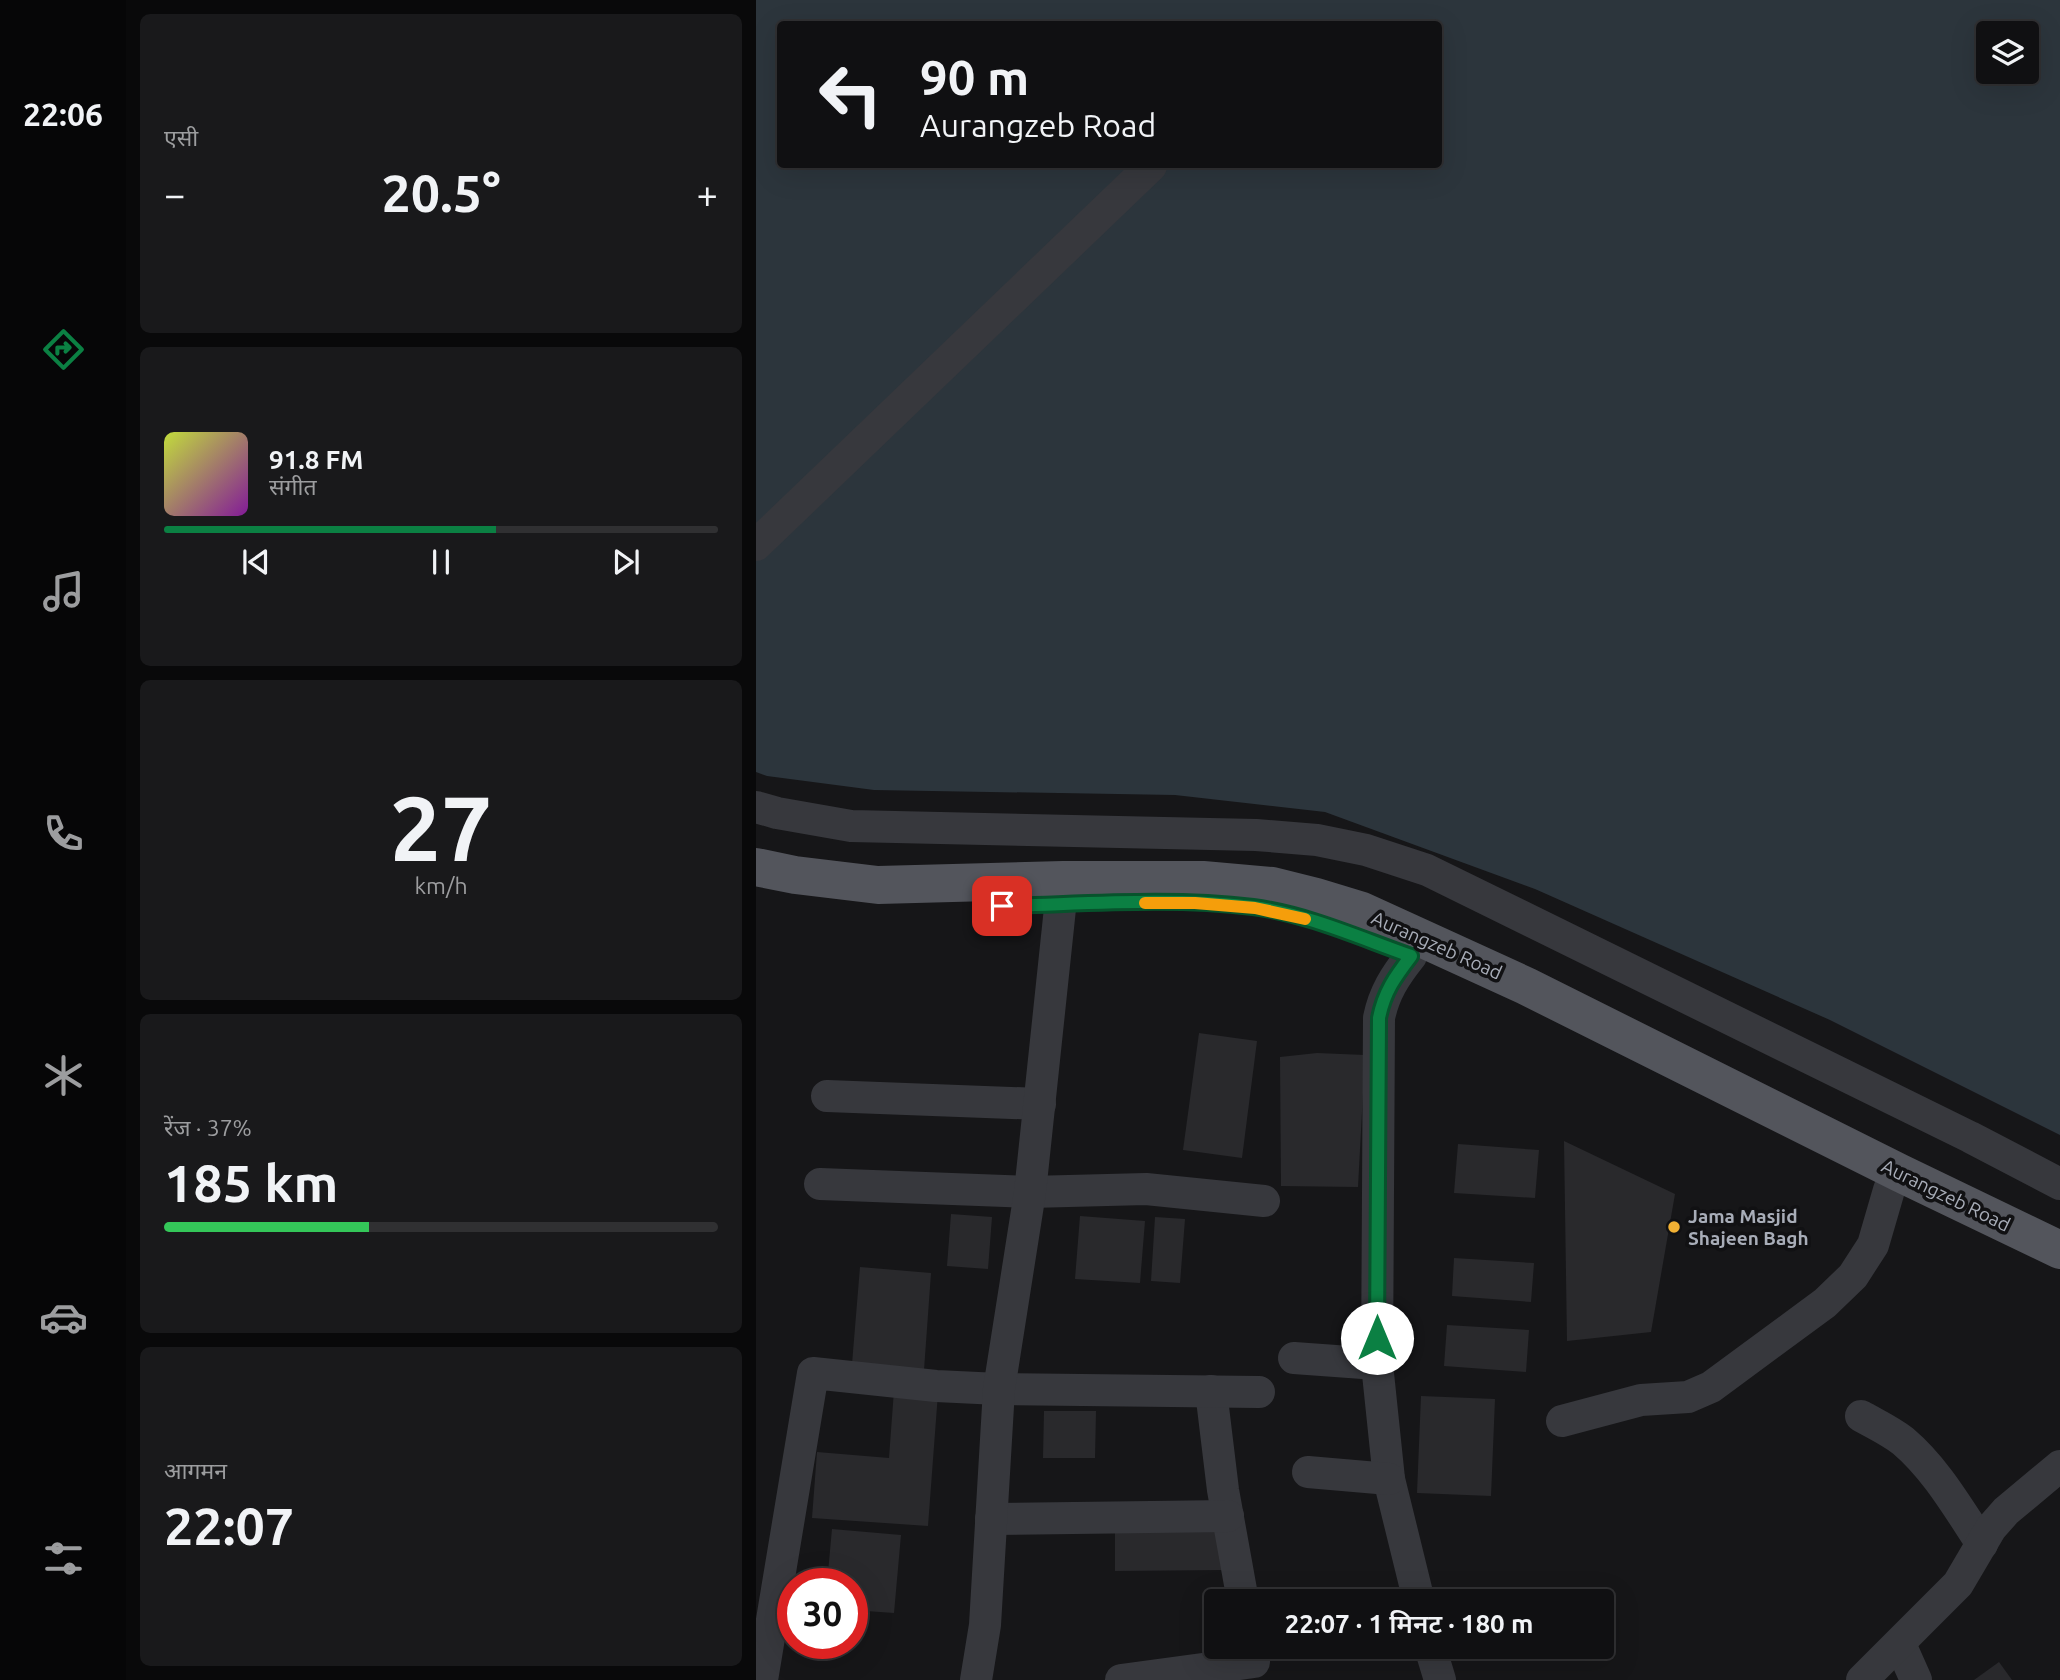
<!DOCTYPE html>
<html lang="hi">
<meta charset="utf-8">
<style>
body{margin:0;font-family:Ubuntu,"Noto Sans Devanagari",sans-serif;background:#19191b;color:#f1f3f6;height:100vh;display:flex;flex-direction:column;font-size:26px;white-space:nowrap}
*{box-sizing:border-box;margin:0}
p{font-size:23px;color:#9c9d9f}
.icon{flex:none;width:38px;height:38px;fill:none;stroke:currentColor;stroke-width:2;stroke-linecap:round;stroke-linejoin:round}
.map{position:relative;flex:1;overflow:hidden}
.details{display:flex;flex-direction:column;gap:14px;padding:14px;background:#09090a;width:630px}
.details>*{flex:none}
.guide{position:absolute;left:21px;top:21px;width:665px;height:147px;border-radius:7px;box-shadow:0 7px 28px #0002,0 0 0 2px #303032;background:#101012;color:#f1f3f6;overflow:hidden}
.fabs{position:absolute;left:1220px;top:21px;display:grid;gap:14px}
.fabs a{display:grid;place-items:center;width:63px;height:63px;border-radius:7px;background:#101012;box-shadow:0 7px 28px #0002,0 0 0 2px #303032;font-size:35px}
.speed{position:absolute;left:21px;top:1568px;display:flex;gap:14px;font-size:35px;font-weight:700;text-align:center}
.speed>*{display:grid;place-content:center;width:91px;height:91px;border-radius:50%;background:#101012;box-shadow:0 7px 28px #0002,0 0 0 2px #303032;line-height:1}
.speed .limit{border:10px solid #d22;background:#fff;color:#111}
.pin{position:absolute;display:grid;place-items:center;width:60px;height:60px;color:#fff;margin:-30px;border-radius:14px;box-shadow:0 4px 10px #0006}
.me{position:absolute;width:77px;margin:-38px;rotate:0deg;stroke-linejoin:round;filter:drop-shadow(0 0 5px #0008)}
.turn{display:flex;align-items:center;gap:24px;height:147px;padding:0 28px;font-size:32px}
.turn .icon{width:91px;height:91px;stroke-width:2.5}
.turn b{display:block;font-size:49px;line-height:60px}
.big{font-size:52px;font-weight:600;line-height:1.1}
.details .card{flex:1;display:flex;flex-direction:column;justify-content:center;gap:10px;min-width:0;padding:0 24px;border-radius:10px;background:#19191b}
.details .dial{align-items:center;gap:0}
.dial b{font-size:91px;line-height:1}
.song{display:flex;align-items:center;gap:21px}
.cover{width:84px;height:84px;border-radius:10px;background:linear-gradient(135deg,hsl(70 70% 55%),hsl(290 70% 35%))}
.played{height:7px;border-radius:4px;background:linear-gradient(90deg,#0b8043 60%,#303032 60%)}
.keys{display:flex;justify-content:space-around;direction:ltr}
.heat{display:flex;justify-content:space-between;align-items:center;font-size:38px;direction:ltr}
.charge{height:10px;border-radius:5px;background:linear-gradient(90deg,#34c759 37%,#303032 0)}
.trip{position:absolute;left:448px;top:1589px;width:410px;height:70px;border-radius:7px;background:#101012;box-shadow:0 7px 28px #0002,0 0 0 2px #303032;font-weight:600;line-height:70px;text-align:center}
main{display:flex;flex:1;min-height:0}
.tabs{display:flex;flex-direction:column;width:126px;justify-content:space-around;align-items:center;background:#060607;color:#9c9d9f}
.tabs .icon{width:49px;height:49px}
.tabs .current{color:#0b8043}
.tabs b{font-size:32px;color:#f1f3f6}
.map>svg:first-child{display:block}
.water{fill:#2c353c;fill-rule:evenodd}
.building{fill:#29292c}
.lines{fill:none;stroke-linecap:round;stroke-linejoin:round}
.minor{stroke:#37383d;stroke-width:32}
.major{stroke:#53555c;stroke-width:38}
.route-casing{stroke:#07532c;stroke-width:18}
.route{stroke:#0b8043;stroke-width:12}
.slow{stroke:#f59e0b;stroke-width:12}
.poi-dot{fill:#f2b134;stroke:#111113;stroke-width:2.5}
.labels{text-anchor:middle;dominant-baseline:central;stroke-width:7;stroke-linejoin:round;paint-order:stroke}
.street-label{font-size:19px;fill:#a8adb8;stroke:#111113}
.poi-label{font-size:19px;font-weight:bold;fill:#a8adb8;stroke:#111113;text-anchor:start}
</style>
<main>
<nav class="tabs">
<b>22:06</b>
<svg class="icon current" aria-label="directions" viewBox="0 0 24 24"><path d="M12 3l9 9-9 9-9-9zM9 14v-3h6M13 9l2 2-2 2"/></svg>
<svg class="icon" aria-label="music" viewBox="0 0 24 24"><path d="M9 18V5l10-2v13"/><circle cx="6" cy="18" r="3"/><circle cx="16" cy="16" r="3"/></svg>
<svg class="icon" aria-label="phone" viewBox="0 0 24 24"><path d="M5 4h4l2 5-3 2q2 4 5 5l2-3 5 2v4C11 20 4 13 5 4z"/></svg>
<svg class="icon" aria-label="climate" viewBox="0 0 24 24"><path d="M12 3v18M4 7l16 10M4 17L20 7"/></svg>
<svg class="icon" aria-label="car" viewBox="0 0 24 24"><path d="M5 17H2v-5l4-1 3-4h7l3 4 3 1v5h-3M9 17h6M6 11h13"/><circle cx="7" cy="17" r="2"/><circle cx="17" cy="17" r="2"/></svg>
<svg class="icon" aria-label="filters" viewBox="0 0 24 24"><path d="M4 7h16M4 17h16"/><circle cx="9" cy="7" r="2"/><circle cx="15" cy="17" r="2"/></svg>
</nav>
<section class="details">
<div class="card"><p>एसी</p>
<div class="heat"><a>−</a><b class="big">20.5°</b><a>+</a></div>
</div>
<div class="card">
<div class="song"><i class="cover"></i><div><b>91.8 FM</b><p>संगीत</p></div></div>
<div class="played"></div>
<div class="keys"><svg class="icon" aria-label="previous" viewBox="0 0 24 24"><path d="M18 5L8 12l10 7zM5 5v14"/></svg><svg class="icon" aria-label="pause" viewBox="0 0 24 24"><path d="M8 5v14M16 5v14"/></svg><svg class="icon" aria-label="next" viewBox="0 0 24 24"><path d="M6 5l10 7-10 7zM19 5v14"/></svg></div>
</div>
<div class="card dial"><b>27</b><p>km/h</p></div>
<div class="card"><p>रेंज · 37%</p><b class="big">185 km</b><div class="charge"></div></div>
<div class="card"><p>आगमन</p><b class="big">22:07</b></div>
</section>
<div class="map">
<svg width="1304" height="1680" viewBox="0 0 1304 1680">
<rect width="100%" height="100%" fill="#161618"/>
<path class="water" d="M0 0H1304V1135L1074 1020 779 889 569 812 419 795 118 790 11 776 0 772ZM24 24H682V164H24ZM1232 33H1270V72H1232Z"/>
<g class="building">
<path d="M443 1033 501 1041 486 1158 427 1150Z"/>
<path d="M561 1053 609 1055 602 1187 525 1186 524 1057Z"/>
<path d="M808 1141 919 1194 895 1332 811 1341Z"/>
<path d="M702 1144 783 1150 779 1198 698 1193Z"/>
<path d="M195 1214 236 1217 232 1269 191 1266Z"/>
<path d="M324 1216 389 1221 384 1283 319 1279Z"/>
<path d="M399 1217 429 1219 424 1283 395 1281Z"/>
<path d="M698 1258 778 1263 775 1302 696 1296Z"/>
<path d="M104 1267 175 1273 168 1370 96 1364Z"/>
<path d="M691 1325 773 1330 770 1372 688 1366Z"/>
<path d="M138 1390 182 1393 172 1526 56 1518 61 1452 133 1458Z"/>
<path d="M665 1396 739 1399 735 1496 661 1493Z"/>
<path d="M288 1411H340L339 1458H287Z"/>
<path d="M467 1523 468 1570 359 1571V1524Z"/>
<path d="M76 1529 145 1535 138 1613 96 1610V1584H71Z"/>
<path d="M1243 1662 1256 1680H1218Z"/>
</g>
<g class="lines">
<g class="minor">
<path d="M0 545 395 166"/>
<path d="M0 807 21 813 95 826 500 835 561 840 610 850 671 870 1214 1137 1304 1184"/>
<path d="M655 956C639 976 628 993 623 1018L621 1364 633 1479 663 1601"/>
<path d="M71 1096 284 1104"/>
<path d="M64 1184 274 1192 390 1189 508 1201"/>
<path d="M538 1358 621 1364"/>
<path d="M455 1391 467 1490 487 1601"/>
<path d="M1105 1416C1119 1424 1134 1431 1147 1441 1180 1469 1202 1508 1226 1544"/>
<path d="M806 1421 885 1400 932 1397 955 1387 1069 1303 1097 1276 1117 1245 1133 1190"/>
<path d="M552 1472 633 1479"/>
<path d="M235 1519 472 1516"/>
<path d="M1144 1644 1160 1680"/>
<path d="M674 1647 684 1680"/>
<path d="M6 1680 57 1373 180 1386 243 1389 503 1392"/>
<path d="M220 1680 229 1625 243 1389 274 1192 307 880"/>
<path d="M365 1680 498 1662"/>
<path d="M1106 1680 1202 1584 1235 1528 1250 1511 1304 1466"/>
</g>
<path class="major" d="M0 867 39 875 122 885 307 880H447L516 886 560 897 606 911 770 986 1144 1173 1304 1250"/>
</g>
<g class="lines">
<defs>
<path id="route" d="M246 906C329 904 414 897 497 907 551 914 604 938 655 956 639 977 628 992 623 1018L621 1338"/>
</defs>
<use href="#route" class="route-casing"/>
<use href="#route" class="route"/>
<path class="slow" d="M389 903H439L499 908 549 919"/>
</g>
<circle class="poi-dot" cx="918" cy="1227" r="7"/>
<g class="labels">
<g class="street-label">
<text transform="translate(681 945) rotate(24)">Aurangzeb Road</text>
<text transform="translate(1190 1195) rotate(26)">Aurangzeb Road</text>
</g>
<g class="poi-label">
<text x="932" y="1216">Jama Masjid<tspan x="932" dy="22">Shajeen Bagh</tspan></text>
</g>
</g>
</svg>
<div class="fabs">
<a><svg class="icon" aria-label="layers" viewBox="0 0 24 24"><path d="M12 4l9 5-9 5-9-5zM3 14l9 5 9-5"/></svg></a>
</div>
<div class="speed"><div class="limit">30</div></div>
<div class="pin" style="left:246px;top:906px;background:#d93025"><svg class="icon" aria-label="arrive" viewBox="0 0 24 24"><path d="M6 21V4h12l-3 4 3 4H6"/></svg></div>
<svg class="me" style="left:621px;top:1338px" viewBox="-20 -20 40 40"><circle r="19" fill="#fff"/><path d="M0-13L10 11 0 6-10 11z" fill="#0b8043"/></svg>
<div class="trip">22:07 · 1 मिनट · 180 m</div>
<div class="guide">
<div class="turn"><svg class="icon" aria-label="left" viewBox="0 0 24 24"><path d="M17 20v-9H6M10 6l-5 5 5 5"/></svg><div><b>90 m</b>Aurangzeb Road</div></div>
</div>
</div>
</main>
